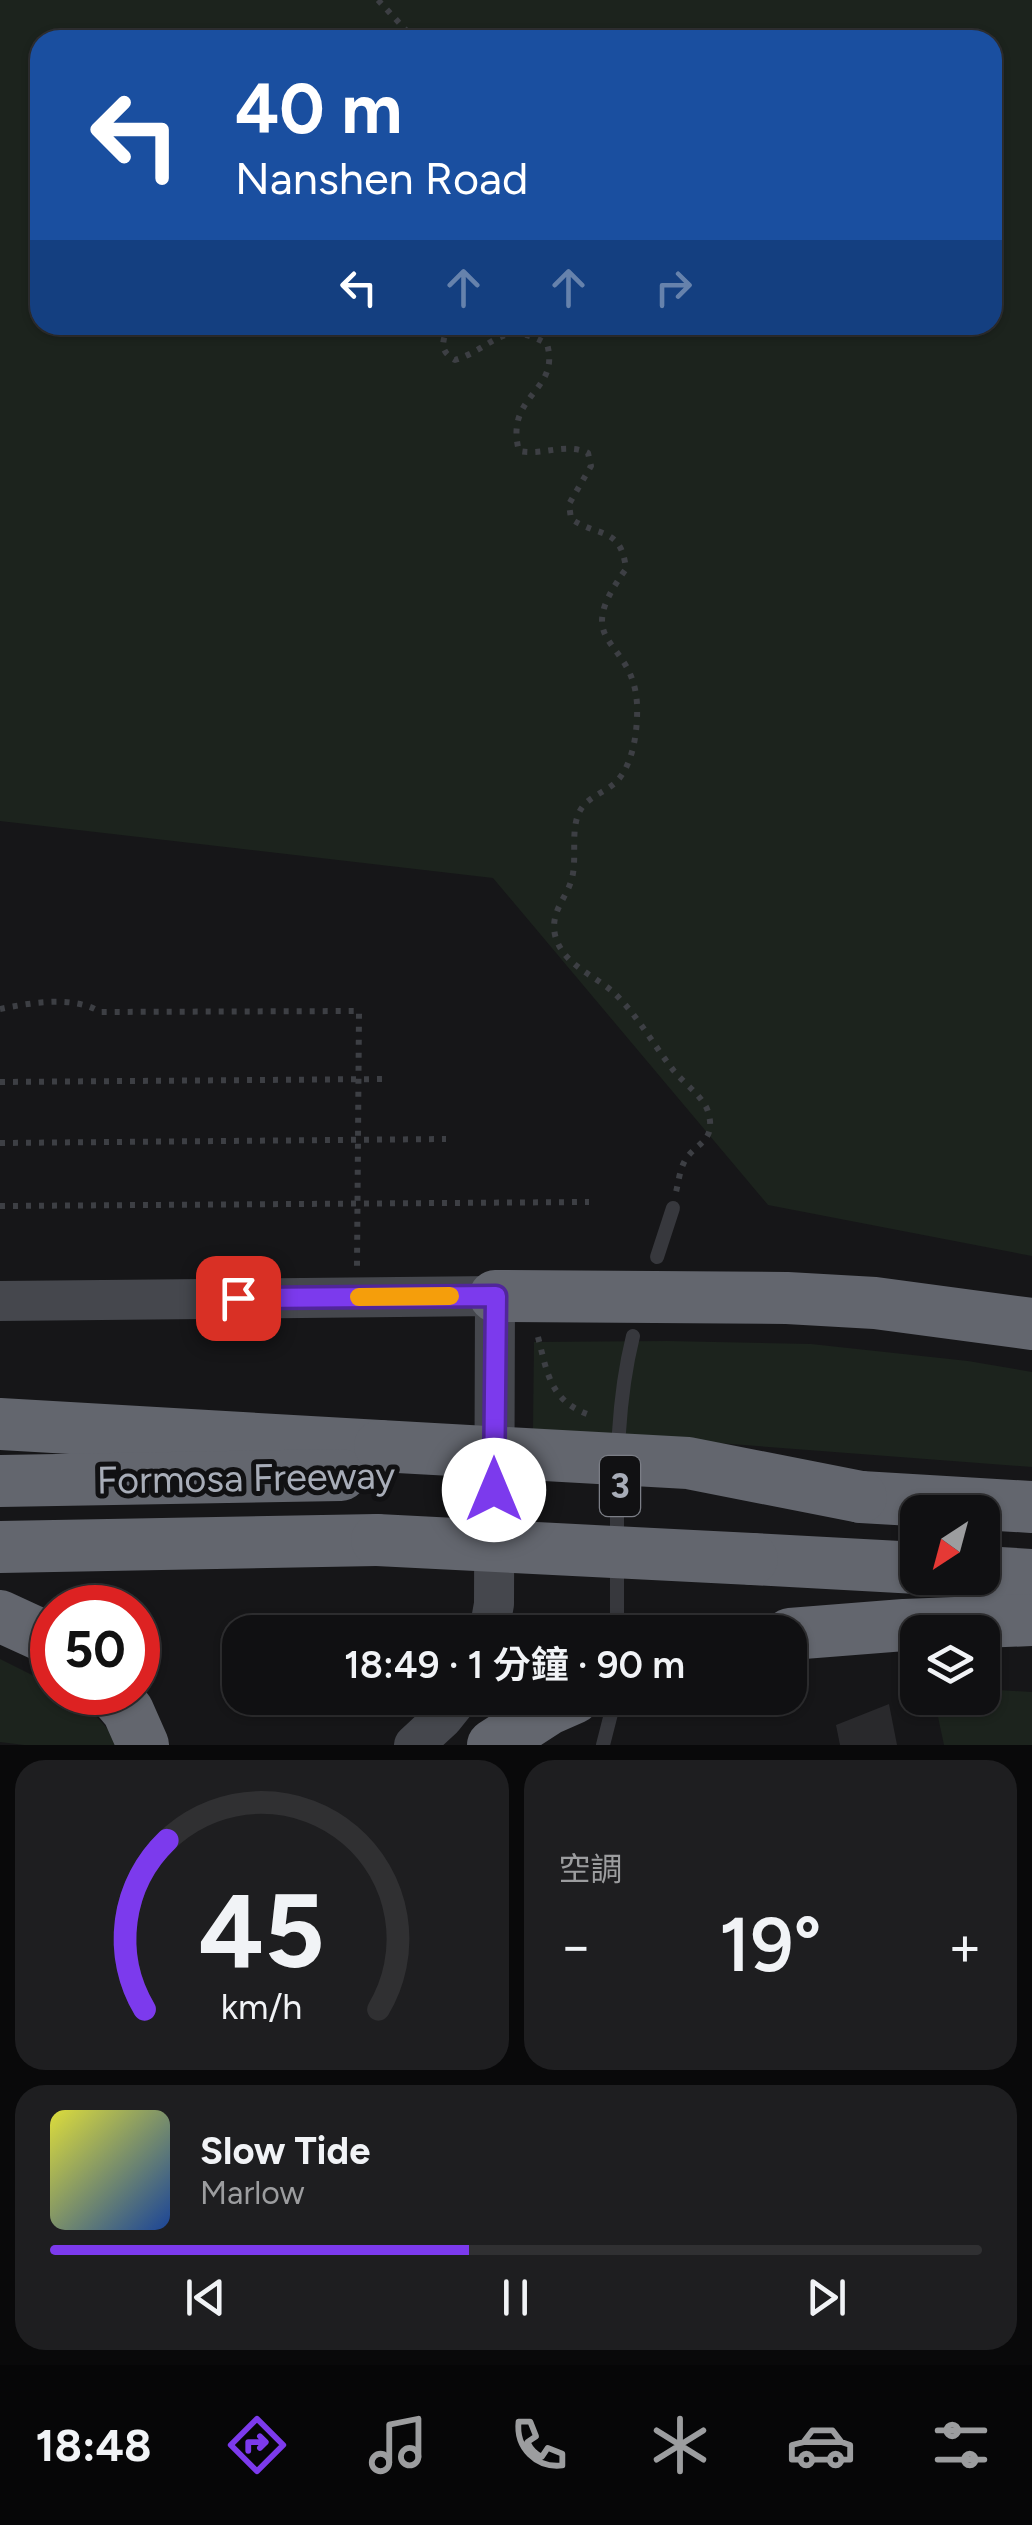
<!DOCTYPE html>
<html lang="zh-TW">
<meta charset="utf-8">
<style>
body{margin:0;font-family:Figtree,"Noto Sans TC",sans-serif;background:#1e1e20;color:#f1f3f6;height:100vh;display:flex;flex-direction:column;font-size:38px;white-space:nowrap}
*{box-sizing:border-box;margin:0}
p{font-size:32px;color:#9c9d9f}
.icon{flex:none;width:55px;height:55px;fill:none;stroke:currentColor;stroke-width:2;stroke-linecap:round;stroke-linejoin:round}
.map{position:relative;height:1745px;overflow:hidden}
.details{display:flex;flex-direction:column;gap:15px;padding:15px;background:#09090a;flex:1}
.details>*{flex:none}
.guide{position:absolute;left:30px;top:30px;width:972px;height:305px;border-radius:30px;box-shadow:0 2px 8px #0004,0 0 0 2px #303032;background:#1a4fa0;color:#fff;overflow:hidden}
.needle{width:65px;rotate:216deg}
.controls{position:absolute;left:900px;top:1495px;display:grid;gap:20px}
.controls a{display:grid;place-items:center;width:100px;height:100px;border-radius:20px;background:#101012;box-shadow:0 2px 8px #0004,0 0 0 2px #303032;font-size:50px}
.speed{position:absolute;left:30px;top:1585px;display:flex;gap:20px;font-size:50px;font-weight:700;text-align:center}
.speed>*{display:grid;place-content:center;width:130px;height:130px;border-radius:50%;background:#101012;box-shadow:0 2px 8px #0004,0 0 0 2px #303032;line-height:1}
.speed .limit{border:15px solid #d22;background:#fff;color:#111}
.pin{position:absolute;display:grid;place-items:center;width:85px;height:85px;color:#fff;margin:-42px;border-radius:20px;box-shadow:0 5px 15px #0006}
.me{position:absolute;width:110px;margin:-55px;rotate:0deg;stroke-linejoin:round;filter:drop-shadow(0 0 8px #0008)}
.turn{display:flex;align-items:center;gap:35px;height:210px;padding:0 40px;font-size:45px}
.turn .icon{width:130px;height:130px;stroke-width:2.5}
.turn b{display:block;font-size:70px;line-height:85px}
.lanes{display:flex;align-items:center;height:95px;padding:0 40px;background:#0003;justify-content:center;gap:50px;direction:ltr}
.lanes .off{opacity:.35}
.big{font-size:75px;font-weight:600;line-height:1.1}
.details .card{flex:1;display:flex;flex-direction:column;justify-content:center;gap:15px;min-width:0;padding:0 35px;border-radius:30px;background:#1e1e20}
.details .dial{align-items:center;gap:0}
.dial svg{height:260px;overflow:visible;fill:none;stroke:#303032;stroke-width:7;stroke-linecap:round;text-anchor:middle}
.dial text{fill:#f1f3f6;stroke:none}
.song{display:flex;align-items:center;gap:30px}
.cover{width:120px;height:120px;border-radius:15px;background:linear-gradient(135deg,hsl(60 70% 55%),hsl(220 70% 35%))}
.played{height:10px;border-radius:5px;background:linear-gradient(90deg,#7c3aed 45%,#303032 45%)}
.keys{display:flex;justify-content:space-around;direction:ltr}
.heat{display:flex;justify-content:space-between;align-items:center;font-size:55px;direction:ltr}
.details .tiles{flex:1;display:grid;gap:15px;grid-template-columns:1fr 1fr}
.card:last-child{grid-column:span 2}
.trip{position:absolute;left:222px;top:1615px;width:585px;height:100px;border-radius:30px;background:#101012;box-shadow:0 2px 8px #0004,0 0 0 2px #303032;font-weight:600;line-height:100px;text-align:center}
.tabs{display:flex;height:160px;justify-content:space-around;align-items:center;background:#060607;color:#9c9d9f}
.tabs .icon{width:70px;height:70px}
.tabs .selected{color:#7c3aed}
.tabs b{font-size:45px;color:#f1f3f6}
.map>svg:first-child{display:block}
.green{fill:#1c231d;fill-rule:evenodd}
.building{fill:#29292c}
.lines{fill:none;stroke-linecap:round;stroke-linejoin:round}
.path{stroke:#3d3f44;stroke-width:6;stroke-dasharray:5 8;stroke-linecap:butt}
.lane{stroke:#37383d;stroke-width:14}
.secondary{stroke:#45474d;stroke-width:40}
.highway{stroke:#63666e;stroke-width:52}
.highway-bridge{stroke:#63666e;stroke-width:52}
.route-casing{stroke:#51269a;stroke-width:25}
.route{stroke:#7c3aed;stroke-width:18}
.slow{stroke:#f59e0b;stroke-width:18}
.labels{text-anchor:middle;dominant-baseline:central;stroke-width:10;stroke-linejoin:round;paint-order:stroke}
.shield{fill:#111113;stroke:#7b7e86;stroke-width:2.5}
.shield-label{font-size:35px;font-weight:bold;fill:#a8adb8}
.street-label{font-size:38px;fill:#a8adb8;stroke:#111113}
</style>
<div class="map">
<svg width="1032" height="1745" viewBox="0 0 1032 1745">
<rect width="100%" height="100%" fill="#161618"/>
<g class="green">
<path d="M0 0H1032V1256L768 1205 493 878 0 821ZM40 40H992V325H40Z"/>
<path d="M667 1341 811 1344 968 1361 1032 1372V1467L533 1429 534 1342Z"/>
<path d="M0 1659 52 1685V1692C81 1693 104 1725 121 1745H24L0 1742Z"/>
<path d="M983 1689 1032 1692V1745H944L934 1698H982Z"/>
</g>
<path class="building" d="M889 1704 897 1745H840L836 1725Z"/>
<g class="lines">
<g class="path">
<path d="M378 0 415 40"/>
<path d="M448 325C443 342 438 350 455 360 493 348 503 318 547 344 561 392 504 394 519 451 543 456 566 442 588 453L591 466 569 504 571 519C601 538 621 527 626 569 568 648 633 635 637 704 638 728 634 765 615 783 606 791 592 796 584 805 568 823 578 855 572 878 567 898 550 911 555 935 562 964 594 975 613 992 637 1014 654 1046 674 1071 683 1082 697 1092 705 1105 708 1109 711 1121 710 1127 709 1141 696 1146 688 1156 680 1166 679 1180 676 1192"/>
<path d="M0 1009C29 1003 74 995 100 1012L359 1011 357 1267"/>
<path d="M0 1082 386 1079"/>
<path d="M0 1143 446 1139"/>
<path d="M0 1206 589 1202"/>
<path d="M538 1337C547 1372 550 1400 587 1414"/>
</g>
<g class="lane">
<path d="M657 1257 673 1208"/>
<path d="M617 1542C617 1471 616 1405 633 1336"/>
<path d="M617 1563V1632"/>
<path d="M603 1745 615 1698"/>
</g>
<g class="secondary">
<path d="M0 1301 495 1296 494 1604 489 1632"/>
<path d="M414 1745 443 1718 459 1698"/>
</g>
<g class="highway">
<path d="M495 1296 787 1298 875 1303 1032 1324"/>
<path d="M0 1424 380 1446"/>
<path d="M0 1481 341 1475"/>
<path d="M861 1497 1032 1507"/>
<path d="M0 1547 377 1540"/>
<path d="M752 1559 918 1568"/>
<path d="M982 1572 1032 1575"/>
<path d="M0 1616 52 1640"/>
<path d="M790 1634 904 1625 1032 1620"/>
<path d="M112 1692 128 1711 143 1745"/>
<path d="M493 1745 549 1709 574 1698"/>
</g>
<g class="highway-bridge">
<path d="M380 1446 688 1463 861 1497"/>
<path d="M377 1540 752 1559"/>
</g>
</g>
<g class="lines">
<defs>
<path id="route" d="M238 1298 496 1296 494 1490"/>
</defs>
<use href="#route" class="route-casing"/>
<use href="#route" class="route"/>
<path class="slow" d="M359 1297 450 1296"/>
</g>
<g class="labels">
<rect class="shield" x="600" y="1456" width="40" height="60" rx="8"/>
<g class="shield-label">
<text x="620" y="1486">3</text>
</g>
<g class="street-label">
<text transform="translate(246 1478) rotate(-1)">Formosa Freeway</text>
</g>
</g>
</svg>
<div class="controls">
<a><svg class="needle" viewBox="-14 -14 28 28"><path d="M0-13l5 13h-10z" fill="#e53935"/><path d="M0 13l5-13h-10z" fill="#9c9d9f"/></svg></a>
<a><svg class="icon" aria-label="layers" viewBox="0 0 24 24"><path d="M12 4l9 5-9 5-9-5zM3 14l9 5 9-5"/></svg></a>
</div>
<div class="speed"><div class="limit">50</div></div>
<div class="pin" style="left:238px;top:1298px;background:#d93025"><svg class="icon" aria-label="arrive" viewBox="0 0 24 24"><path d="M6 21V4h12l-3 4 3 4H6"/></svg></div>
<svg class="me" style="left:494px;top:1490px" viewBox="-20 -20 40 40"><circle r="19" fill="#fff"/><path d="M0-13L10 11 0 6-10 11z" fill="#7c3aed"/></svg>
<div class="trip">18:49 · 1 分鐘 · 90 m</div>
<div class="guide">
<div class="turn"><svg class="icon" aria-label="left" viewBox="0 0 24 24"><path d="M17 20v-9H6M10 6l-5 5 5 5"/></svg><div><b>40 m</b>Nanshen Road</div></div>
<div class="lanes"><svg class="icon" aria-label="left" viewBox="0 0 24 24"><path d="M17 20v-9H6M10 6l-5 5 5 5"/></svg><svg class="icon off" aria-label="ahead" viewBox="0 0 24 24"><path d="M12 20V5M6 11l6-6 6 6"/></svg><svg class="icon off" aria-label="ahead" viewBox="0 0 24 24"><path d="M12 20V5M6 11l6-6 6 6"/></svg><svg class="icon off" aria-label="right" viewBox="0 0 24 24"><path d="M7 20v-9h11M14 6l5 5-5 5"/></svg></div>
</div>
</div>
<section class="details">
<div class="tiles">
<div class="card dial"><svg viewBox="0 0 100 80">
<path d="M14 69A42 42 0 1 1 86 69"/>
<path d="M14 69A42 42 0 0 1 21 17" stroke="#7c3aed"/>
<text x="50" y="56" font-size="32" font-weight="700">45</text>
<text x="50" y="72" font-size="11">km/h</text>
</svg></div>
<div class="card"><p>空調</p>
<div class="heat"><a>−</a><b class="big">19°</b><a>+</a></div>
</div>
<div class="card">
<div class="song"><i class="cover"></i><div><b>Slow Tide</b><p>Marlow</p></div></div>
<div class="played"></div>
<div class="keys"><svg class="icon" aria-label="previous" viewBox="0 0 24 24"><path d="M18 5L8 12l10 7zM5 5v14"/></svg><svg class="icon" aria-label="pause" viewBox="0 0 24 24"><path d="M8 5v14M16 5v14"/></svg><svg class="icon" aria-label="next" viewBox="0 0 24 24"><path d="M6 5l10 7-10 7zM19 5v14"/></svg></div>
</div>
</div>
</section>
<nav class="tabs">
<b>18:48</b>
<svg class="icon selected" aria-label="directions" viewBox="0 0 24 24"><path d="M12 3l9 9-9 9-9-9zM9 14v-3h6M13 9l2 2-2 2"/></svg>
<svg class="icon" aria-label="music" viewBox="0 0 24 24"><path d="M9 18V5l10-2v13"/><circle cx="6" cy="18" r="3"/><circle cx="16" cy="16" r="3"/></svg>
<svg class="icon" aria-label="phone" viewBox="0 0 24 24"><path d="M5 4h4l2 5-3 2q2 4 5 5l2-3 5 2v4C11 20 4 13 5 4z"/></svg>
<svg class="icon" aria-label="climate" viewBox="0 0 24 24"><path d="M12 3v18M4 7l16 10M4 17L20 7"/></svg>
<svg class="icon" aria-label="car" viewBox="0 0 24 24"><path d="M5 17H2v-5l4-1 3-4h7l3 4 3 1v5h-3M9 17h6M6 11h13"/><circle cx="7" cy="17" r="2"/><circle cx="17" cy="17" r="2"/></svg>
<svg class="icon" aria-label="filters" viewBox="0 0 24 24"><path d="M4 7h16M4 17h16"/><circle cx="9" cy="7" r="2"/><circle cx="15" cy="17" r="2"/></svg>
</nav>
